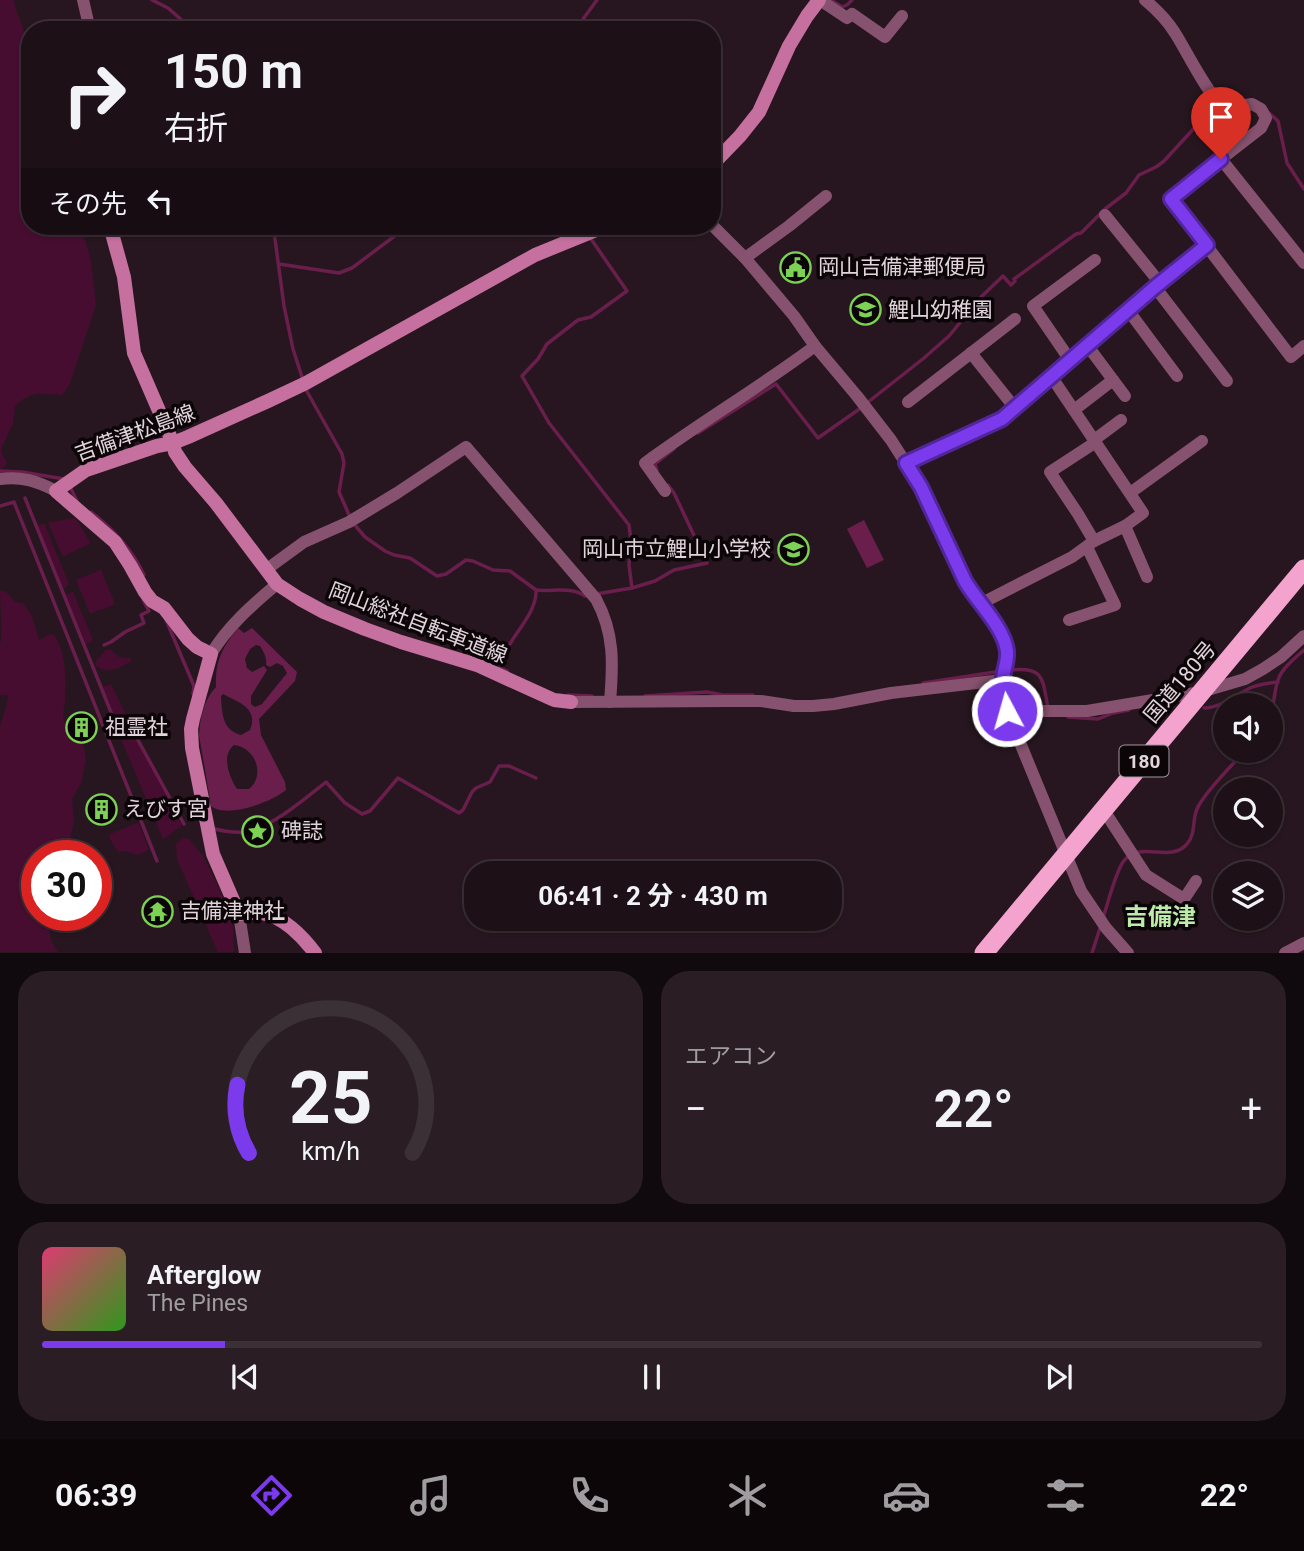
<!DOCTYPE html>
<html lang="ja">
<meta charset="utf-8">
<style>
body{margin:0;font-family:Roboto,"Noto Sans JP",sans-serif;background:#2a1e24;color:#f1f3f6;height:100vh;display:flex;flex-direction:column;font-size:26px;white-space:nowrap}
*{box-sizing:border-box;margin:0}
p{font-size:23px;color:#a09da1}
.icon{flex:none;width:38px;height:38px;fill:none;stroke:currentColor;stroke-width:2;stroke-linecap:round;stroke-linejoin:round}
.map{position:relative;height:953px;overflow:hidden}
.panel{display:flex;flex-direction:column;gap:18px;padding:18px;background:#10090d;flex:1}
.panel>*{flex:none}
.hud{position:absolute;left:21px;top:21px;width:700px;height:214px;border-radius:28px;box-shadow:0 2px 5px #0004,0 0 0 2px #3b3036;background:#1d1017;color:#f1f3f6;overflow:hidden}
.fabs{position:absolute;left:1213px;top:693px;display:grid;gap:14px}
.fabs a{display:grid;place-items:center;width:70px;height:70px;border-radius:50%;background:#1d1017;box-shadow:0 2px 5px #0004,0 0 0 2px #3b3036;font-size:35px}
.speed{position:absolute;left:21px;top:840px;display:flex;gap:14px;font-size:35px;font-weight:700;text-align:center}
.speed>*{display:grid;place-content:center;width:91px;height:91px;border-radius:50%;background:#1d1017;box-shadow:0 2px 5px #0004,0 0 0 2px #3b3036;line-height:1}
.speed .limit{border:10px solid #d22;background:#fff;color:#111}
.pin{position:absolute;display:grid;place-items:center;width:60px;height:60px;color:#fff;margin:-72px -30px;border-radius:50% 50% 50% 0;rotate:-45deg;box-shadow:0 0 7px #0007}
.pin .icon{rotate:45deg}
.me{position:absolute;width:77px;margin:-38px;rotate:354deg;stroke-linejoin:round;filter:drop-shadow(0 0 5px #0008)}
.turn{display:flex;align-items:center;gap:24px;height:147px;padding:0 28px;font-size:32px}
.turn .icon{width:91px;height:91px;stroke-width:2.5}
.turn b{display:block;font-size:49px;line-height:60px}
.then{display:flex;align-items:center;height:66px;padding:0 28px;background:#0003;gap:14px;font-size:26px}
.big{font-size:52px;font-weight:700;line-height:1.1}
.panel .card{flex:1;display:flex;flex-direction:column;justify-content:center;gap:10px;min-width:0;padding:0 24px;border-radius:28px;background:#2a1e24}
.panel .dial{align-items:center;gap:0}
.dial svg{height:182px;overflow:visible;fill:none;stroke:#3b3036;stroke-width:7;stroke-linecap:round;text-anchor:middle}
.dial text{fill:#f1f3f6;stroke:none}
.song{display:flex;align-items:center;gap:21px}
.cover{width:84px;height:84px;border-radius:10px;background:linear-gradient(135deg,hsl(340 70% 55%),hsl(110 70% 35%))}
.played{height:7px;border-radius:4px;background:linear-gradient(90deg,#7c3aed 15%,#3b3036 15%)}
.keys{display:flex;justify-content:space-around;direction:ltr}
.heat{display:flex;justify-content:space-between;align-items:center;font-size:38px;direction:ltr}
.panel .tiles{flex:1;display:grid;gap:18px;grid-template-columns:1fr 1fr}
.card:last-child{grid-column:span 2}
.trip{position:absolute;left:464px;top:861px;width:378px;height:70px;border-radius:28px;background:#1d1017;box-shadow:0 2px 5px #0004,0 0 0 2px #3b3036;font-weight:700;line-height:70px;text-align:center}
.dock{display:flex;height:112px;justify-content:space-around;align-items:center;background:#0c0609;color:#a09da1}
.dock .icon{width:49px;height:49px}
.dock .active{color:#7c3aed}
.dock b{font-size:32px;color:#f1f3f6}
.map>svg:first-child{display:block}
.green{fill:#470d31}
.water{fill:#691e4c;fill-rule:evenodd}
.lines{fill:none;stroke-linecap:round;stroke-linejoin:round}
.stream{stroke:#691e4c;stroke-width:3.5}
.minor{stroke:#87526f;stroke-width:12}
.secondary{stroke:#c5709f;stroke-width:14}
.trunk{stroke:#f4a2ce;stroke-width:19}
.route-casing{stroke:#51269a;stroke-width:18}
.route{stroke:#7c3aed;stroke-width:12}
.labels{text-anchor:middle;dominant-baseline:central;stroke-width:7;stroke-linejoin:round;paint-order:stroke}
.shield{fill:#0b0508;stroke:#a1969b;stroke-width:2}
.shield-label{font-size:19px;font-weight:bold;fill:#e1d4da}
.poi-label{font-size:21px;fill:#e1d4da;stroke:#0b0508;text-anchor:start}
.street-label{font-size:21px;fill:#e1d4da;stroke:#0b0508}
.quarter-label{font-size:24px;font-weight:bold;fill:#bdecaa;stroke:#0b0508}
</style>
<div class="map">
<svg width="1304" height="953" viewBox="0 0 1304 953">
<rect width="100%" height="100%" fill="#27161f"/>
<g class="green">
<path d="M0 0H13L30 49V226H81L91 261 96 305 69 386 62 395C40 394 32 390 15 406L13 423 1 449V453L7 462 5 466 0 469Z"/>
<path d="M73 518 76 519 90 542 89 544 64 556 62 555 48 523Z"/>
<path d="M44 523 69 584 65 588H63L38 526Z"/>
<path d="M101 570 115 604 90 614 76 580Z"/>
<path d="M0 591H5L15 602 23 603 32 616 39 640 50 634 55 636C66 655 66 677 65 698 65 706 62 713 64 721L74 727 83 743 86 760 81 783 72 799 74 821 70 839 61 847 54 849 49 846 48 856H37V915H47L51 941 58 952H0V727L9 695H0V644C3 635 0 603 0 591Z"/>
<path d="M71 592H73L93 640 88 644H86L66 595Z"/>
<path d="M106 650H111C119 657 117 658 130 658L132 661C121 667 105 677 95 664L96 661Z"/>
<path d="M111 684 130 724 120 729 103 687Z"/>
<path d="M133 733 182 826 163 839 121 739Z"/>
<path d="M137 823 139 824 149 850 137 855 126 851 118 852 110 839V834Z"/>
<path d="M182 838 189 839 203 856 230 911 233 927 234 952H218L177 859 176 845Z"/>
</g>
<g class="water">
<path d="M864 520 884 560 867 568 847 529Z"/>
<path d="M238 628 244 633 252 628 297 672 295 681 259 719 261 735 285 782 286 790C272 802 226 819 211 806L199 735C200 718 204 699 216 687 215 661 222 648 238 628ZM256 645 260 646C264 652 267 658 266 665L270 667 277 663 283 666 287 673 262 704 255 707 251 704V696L267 670 264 666 252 672 247 668 245 659 250 649ZM223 694C238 702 259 708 250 730L241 735C222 730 222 713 221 696ZM234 745C255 747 266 775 249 789H237C229 777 221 755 234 745Z"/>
</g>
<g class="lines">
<g class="stream">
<path d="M152 0 168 8 193 30"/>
<path d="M831 0 842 7 847 5 852 0"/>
<path d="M575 30 597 0"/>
<path d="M1269 113 1278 121 1287 163 1304 189"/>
<path d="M275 226 274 228 275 239 284 306 293 349 303 380"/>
<path d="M582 226V227"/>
<path d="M591 239 627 291 591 317 578 320 547 344 538 359 522 376 549 423 629 525 631 541 629 565 632 588 596 594"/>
<path d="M279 264 339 273 352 268 408 226"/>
<path d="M305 388 342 454 344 463 339 492 350 517"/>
<path d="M698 433 776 384 818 438 858 410 924 358 949 336 981 297 1003 276 1011 285 1015 281 1014 279 1076 234 1081 233 1105 209 1126 193 1139 175 1156 167 1164 161 1198 124 1215 114 1226 111"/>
<path d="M657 470 655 464 674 449"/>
<path d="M0 471 22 472 64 479"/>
<path d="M70 487 77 501"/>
<path d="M25 498 121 737 133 731 184 824"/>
<path d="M0 506 14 502 157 861"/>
<path d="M91 512C114 530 132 549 144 575"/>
<path d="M354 524 365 537 385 551 394 555 410 558 437 576 446 574 466 560 473 561 493 570 510 571 536 590C537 610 519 628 510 644 506 651 503 658 500 664L501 668 507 671"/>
<path d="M632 588 655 581 674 570 707 563 674 493 668 485"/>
<path d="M536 590C552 592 571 586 585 596L588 595"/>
<path d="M166 620 194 686 193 694"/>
<path d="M104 645 111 642 125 632 144 623 141 615 149 611 143 600"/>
<path d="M1010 670C1045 667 1042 678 1048 708"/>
<path d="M923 683 1002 671"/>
<path d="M568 695 592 696"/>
<path d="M645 696 707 692 723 695H753"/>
<path d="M1204 708C1220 708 1236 695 1250 688 1259 684 1268 683 1278 682"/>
<path d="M1270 714C1275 703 1274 691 1278 680 1282 668 1295 658 1304 650"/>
<path d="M1068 717 1098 719 1113 713 1129 710"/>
<path d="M211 828C222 831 234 833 245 832 271 828 306 798 326 782L345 803 362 814 370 811 398 778 459 813 463 810 472 792 476 788 490 782 499 766H509L536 778"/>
<path d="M1103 918C1108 903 1115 874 1123 862 1139 839 1170 864 1187 844 1196 834 1192 820 1197 809 1203 794 1233 764 1245 751"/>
<path d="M1092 953 1101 925"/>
</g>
<g class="minor">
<path d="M83 0 90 30"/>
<path d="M820 0 847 18 852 14 885 37 902 16"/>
<path d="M1145 0C1157 10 1167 20 1175 33 1185 48 1210 100 1224 106 1232 109 1243 105 1252 104L1261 109 1266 118 1261 128 1221 159"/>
<path d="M1105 215 1160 283"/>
<path d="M712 225 745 258 794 316 815 346 857 396 891 440 921 487 965 581C977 603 1004 626 1007 651 1008 661 1004 669 1003 678 1001 688 1005 701 1007 711L1081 891 1106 928 1128 953"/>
<path d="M745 258 789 226 826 196"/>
<path d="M1304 263 1221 159 1171 199 1291 357 1304 346"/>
<path d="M1155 287 1227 381"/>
<path d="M1128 310 1177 376"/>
<path d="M1087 345 1125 396"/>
<path d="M971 353 1015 408"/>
<path d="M1070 360 1033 306 1095 260"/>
<path d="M908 402 1015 319"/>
<path d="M1074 410 1113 380"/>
<path d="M1094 440 1121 420"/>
<path d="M907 463 1002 419 1160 283 1207 245"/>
<path d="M0 479C21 476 37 481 56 491"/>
<path d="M665 491 645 463C701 422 760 387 815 346"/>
<path d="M1130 493 1202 441"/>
<path d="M1125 526 1147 577"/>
<path d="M1094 541 1078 514 1050 472 1096 442"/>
<path d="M267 569 304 542 349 522 397 493 466 447 596 599C615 634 613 665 610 702"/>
<path d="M980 604 1072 557 1094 541 1125 526 1143 513 1051 376"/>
<path d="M1069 620 1115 605 1087 547"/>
<path d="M211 654C228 626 252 605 277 584"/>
<path d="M571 702 729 701H761L794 706H813L834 704 891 693 1002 680"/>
<path d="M1007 711H1087L1201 692 1245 679 1263 669 1281 657 1304 636"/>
<path d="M1103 809 1146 875 1184 899 1196 881"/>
<path d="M239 914 245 953"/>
<path d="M1285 953 1304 943"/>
</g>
<g class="secondary">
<path d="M712 165 740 136 759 112 789 46 807 16 819 0"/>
<path d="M110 226 124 277 134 353 173 443 175 452 185 467 216 503 277 584 300 599 324 612 365 629 401 642 477 665 554 700 571 702"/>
<path d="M315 953C303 937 283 916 262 913 254 912 246 913 239 914L213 854 192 748 191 729 193 719 211 654 197 647 188 639 164 608 152 601 145 592 130 565 115 542 56 491 86 470 157 446 173 443 188 437 268 401 306 383 535 255 606 226"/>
</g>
<path class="trunk" d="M984 953 1304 569"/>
</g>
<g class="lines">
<defs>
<path id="route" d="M1007 711C1005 701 1001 688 1003 678 1004 669 1008 661 1007 651 1004 627 977 602 965 581L921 487 906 463 1002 419 1155 287 1207 245 1171 199 1221 159"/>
</defs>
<use href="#route" class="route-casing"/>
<use href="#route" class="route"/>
</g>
<defs>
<symbol id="civic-ring" viewBox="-11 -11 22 22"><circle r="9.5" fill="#0b0508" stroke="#7dd154" stroke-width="1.5"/><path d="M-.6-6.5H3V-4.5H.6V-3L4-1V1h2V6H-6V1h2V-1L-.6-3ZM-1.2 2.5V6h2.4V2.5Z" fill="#7dd154"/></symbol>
<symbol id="school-ring" viewBox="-11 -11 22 22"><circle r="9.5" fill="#0b0508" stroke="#7dd154" stroke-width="1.5"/><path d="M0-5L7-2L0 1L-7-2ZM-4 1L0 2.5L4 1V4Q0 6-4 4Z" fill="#7dd154"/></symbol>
<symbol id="building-ring" viewBox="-11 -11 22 22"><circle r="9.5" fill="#0b0508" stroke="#7dd154" stroke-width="1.5"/><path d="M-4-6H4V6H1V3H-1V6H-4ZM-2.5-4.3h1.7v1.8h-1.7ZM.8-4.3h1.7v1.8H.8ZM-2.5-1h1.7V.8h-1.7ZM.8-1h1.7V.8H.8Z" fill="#7dd154"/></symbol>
<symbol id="sight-ring" viewBox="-11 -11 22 22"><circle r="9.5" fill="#0b0508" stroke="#7dd154" stroke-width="1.5"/><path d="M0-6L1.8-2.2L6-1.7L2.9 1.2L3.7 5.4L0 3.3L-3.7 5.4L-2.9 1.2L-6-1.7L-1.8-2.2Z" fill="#7dd154"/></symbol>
<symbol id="temple-ring" viewBox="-11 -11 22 22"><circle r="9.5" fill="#0b0508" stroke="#7dd154" stroke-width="1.5"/><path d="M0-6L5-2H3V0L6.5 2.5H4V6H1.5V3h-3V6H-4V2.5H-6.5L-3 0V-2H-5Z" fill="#7dd154"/></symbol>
</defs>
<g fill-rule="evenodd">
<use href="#civic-ring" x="778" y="250" width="35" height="35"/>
<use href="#school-ring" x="848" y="292" width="35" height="35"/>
<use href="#school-ring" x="776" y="532" width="35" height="35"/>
<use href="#building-ring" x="64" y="710" width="35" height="35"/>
<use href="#building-ring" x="84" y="792" width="35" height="35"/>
<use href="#sight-ring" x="240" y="814" width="35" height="35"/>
<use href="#temple-ring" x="140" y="894" width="35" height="35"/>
</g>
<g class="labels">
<rect class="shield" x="1119.5" y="745.5" width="49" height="31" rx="5"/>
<g class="shield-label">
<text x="1144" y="761">180</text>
</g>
<g class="poi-label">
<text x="818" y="267">岡山吉備津郵便局</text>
<text x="888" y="310">鯉山幼稚園</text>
<text x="771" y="549" text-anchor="end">岡山市立鯉山小学校</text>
<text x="105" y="727">祖霊社</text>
<text x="124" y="809">えびす宮</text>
<text x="281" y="831">碑誌</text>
<text x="180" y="911">吉備津神社</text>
</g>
<g class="street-label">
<text transform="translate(135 433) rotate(-20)">吉備津松島線</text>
<text transform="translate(418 623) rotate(21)">岡山総社自転車道線</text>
<text transform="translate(1180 682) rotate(-50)">国道180号</text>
</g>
<g class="quarter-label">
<text x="1160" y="917">吉備津</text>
</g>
</g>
</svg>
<div class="fabs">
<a><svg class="icon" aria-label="sound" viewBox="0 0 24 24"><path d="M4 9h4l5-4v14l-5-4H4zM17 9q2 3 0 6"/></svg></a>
<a><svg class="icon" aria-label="search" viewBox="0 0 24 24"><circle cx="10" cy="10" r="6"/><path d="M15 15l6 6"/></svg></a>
<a><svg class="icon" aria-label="layers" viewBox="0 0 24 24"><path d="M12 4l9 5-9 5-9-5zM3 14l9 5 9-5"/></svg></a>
</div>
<div class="speed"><div class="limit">30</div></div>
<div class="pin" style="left:1221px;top:159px;background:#d93025"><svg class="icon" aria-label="arrive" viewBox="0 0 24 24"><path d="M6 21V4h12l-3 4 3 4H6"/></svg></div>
<svg class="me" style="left:1007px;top:711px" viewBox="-20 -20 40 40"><circle r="17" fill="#7c3aed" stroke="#fff" stroke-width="3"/><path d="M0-11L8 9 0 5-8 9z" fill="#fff"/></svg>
<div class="trip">06:41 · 2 分 · 430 m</div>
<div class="hud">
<div class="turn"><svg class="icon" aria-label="right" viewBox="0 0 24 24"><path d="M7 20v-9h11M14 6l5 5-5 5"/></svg><div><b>150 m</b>右折</div></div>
<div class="then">その先<svg class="icon" aria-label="left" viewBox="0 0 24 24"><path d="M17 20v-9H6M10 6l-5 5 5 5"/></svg></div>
</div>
</div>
<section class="panel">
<div class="tiles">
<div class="card dial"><svg viewBox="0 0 100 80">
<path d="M14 69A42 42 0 1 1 86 69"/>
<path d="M14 69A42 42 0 0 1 9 39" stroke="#7c3aed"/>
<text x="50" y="56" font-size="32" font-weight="700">25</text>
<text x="50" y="72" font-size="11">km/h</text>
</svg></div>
<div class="card"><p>エアコン</p>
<div class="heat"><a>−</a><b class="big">22°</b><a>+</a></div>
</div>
<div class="card">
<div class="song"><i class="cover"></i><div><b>Afterglow</b><p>The Pines</p></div></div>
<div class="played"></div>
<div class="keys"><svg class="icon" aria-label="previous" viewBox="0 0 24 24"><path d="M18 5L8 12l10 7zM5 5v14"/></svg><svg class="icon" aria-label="pause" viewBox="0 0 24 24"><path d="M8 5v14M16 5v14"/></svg><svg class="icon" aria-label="next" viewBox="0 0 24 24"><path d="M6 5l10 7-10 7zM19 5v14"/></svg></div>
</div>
</div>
</section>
<nav class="dock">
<b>06:39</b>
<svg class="icon active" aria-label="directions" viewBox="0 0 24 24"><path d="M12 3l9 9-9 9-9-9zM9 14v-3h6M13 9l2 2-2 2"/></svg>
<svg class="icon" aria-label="music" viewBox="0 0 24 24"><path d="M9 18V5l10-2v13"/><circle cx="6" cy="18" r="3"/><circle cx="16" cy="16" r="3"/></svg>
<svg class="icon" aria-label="phone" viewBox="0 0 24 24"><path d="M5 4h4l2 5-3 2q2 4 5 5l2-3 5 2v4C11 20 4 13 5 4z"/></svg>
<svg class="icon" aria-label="climate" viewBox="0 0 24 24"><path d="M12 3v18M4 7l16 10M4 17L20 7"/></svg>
<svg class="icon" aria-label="car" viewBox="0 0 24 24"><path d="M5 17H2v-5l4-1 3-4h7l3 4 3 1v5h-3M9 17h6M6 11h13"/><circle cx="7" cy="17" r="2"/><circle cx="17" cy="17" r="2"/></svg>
<svg class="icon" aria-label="filters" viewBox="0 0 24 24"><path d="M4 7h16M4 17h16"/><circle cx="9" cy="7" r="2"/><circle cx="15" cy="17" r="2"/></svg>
<b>22°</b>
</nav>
